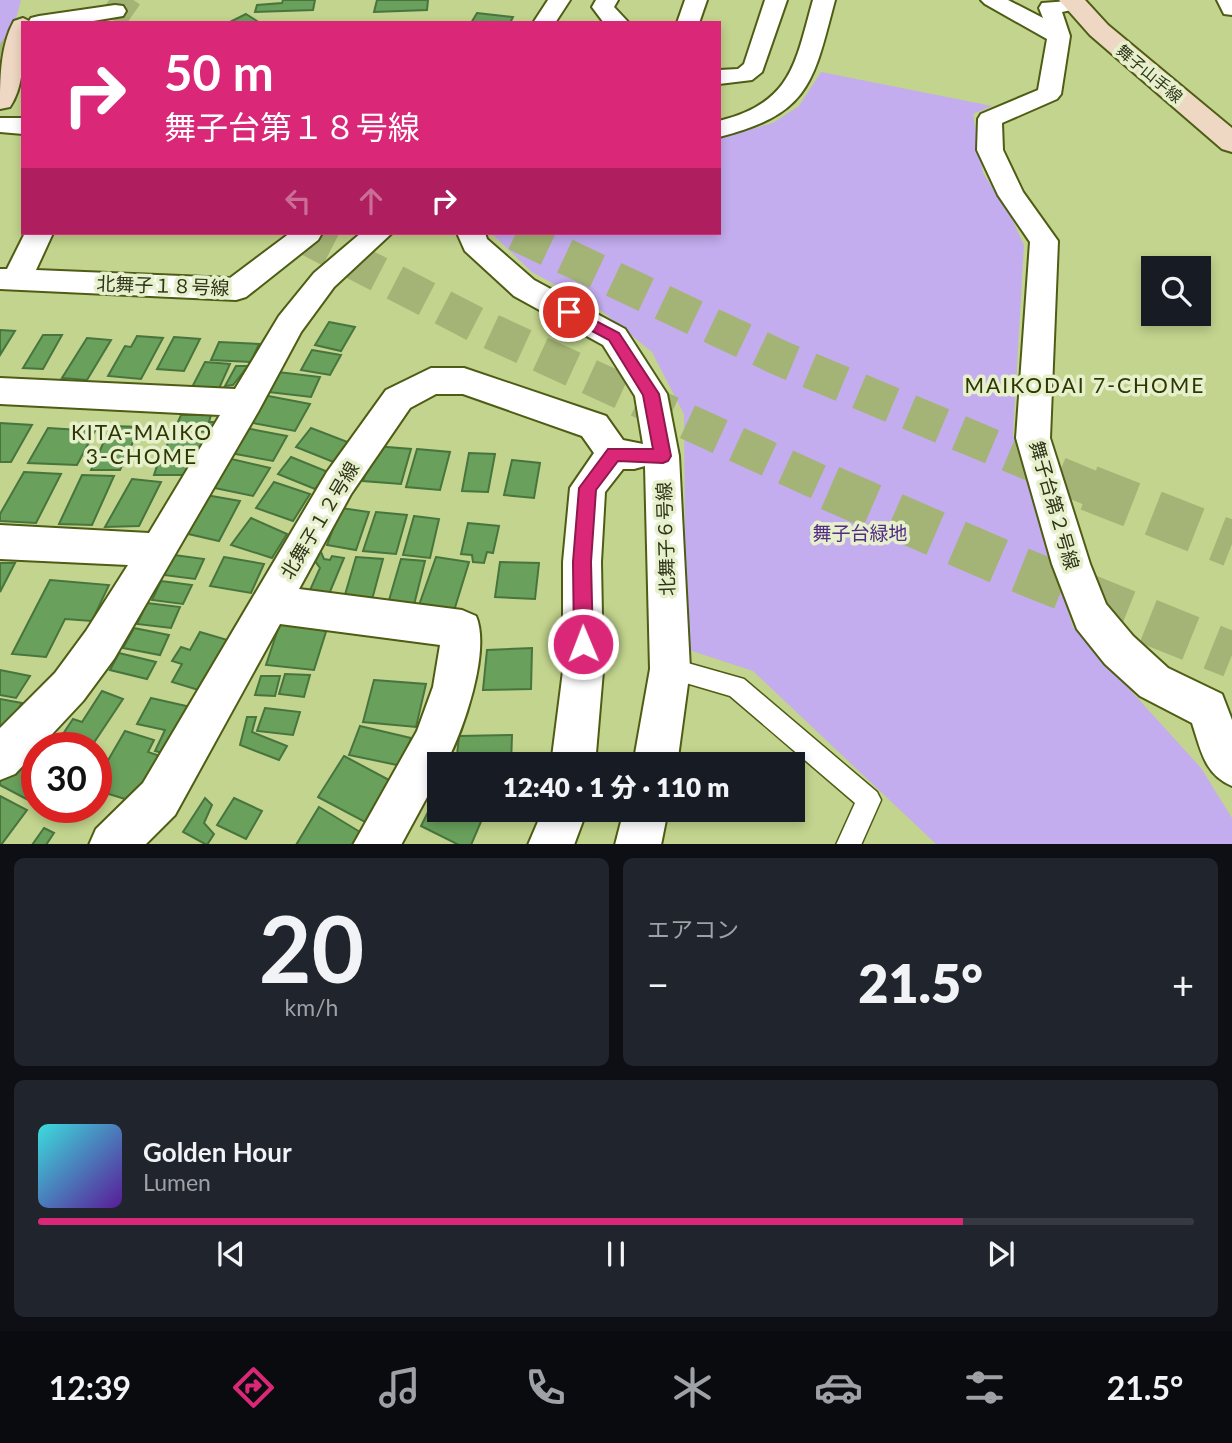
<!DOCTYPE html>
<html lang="ja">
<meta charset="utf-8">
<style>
body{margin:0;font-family:Lato,"Noto Sans JP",sans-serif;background:#20242c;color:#f1f3f6;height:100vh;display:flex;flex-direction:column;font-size:26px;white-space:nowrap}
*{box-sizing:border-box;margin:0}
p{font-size:23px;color:#9ea1a6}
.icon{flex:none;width:38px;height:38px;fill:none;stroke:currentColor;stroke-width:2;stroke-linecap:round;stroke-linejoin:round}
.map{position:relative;height:844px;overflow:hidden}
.drawer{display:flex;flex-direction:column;gap:14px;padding:14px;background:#0d0f14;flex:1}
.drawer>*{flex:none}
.hud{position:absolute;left:21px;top:21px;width:700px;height:214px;border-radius:0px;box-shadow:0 4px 10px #0003;background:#db2777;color:#fff;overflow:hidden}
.fabs{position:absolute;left:1141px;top:256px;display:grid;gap:14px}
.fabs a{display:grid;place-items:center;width:70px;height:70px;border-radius:0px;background:#171b24;box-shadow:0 4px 10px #0003;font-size:35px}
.speed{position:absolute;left:21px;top:732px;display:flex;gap:14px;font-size:35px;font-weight:700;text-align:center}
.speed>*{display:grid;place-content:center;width:91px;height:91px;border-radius:50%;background:#171b24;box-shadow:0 4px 10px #0003;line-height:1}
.speed .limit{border:10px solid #d22;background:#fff;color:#111}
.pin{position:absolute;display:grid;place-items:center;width:60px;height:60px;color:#fff;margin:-30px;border:4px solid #fff;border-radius:50%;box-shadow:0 2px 7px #0007}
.me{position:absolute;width:77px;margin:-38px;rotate:359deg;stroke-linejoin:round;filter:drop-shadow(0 0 5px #0008)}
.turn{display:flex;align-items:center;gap:24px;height:147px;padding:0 28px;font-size:32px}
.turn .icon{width:91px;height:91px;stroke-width:2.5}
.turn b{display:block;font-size:49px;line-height:60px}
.lanes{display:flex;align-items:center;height:66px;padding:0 28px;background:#0003;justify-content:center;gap:35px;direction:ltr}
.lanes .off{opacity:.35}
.big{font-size:52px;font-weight:800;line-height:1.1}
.drawer .widget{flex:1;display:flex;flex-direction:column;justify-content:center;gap:10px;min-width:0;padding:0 24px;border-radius:10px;background:#20242c}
.drawer .dial{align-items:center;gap:0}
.dial b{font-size:91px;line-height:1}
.song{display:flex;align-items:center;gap:21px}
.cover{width:84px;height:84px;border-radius:10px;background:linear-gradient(135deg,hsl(180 70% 55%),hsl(270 70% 35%))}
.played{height:7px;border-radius:4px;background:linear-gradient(90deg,#db2777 80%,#363941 80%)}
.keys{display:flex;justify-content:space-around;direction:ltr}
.heat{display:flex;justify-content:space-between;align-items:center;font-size:38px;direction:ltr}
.drawer .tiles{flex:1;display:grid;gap:14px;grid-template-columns:1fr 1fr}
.widget:last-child{grid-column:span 2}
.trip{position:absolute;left:427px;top:752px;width:378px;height:70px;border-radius:0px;background:#171b24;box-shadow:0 4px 10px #0003;font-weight:800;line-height:70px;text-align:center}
.tab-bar{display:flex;height:112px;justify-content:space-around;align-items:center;background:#090b0e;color:#9ea1a6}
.tab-bar .icon{width:49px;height:49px}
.tab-bar .on{color:#db2777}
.tab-bar b{font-size:32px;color:#f1f3f6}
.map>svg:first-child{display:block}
.green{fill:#c3adee}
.building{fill:#69a05c;stroke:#48743e;stroke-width:2}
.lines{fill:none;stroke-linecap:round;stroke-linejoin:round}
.highway-tunnel-far2{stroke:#a4b476;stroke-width:28;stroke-dasharray:28 14;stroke-linecap:butt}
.highway-tunnel-far1{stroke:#a4b476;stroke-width:36;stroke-dasharray:36 18;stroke-linecap:butt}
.highway-tunnel{stroke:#a4b476;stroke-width:46;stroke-dasharray:46 23;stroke-linecap:butt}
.lane-casing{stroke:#4e5c14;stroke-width:3}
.street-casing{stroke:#4e5c14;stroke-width:4}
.secondary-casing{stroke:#4e5c14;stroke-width:4}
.lane{fill:#fff;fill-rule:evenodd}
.street{fill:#fff;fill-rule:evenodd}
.secondary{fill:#efd8c3;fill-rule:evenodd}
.route{fill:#db2777;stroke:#8e194d;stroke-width:2}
.labels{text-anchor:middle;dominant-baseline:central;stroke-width:7;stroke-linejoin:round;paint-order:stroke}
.far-street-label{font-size:16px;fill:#2e3418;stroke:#e7f0cd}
.street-label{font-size:19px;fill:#2e3418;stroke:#e7f0cd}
.park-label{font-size:19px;fill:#522b85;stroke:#e7f0cd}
.neighbourhood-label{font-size:21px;letter-spacing:2px;fill:#2d3700;stroke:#e7f0cd}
</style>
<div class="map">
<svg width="1232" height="845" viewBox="0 0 1232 845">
<rect width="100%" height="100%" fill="#c2d48d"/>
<g class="green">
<path d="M0 0H21L0 77Z"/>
<path d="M821 72 992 106 973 114 983 173 1011 217 1024 245 1013 435 1073 627 1201 768 1232 818V844H936L753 671 686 649 684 414 652 352 598 308 532 272 491 233H719V138L773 123 799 106Z"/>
</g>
<g class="building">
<path d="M283 0H315L313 10 255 12 257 5 282 3Z"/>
<path d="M377 0H428L427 10 374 12Z"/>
<path d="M477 13 513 17 510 23H471Z"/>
<path d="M246 14 260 23H228Z"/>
<path d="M329 322 355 327 341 351 315 345Z"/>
<path d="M0 330 15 331 0 355Z"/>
<path d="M43 335H62L43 369 23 368Z"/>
<path d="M137 336 163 338 141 379 108 376 125 346 131 347Z"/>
<path d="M174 337 200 339 184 371 157 369Z"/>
<path d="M87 338 111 340 87 380 62 378Z"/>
<path d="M219 342 259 344 251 362 211 360Z"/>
<path d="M312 350 341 355 330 375 301 370Z"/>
<path d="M205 362 230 364 217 393 190 391Z"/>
<path d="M236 366H248L233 385 225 386Z"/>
<path d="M278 372 320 377 311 397 268 392Z"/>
<path d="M263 395 310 404 295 431 248 422Z"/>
<path d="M181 415H211L209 422H219L216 432 174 431Z"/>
<path d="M0 423 32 425 11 462H0Z"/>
<path d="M111 426 140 427 120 470H91Z"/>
<path d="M48 428 95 431 77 465 28 463Z"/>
<path d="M245 428 287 436 273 461 230 453Z"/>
<path d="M311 428 350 443 336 463 296 447Z"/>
<path d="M170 437H207L201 455 164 454Z"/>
<path d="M375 446 411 449 401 484 363 481Z"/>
<path d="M417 449 450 452 440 490 406 487Z"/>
<path d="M469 453 495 454 488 492 462 491Z"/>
<path d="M160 457H192L186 475H154Z"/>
<path d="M291 457 328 472 315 489 278 474Z"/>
<path d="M227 458 270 468 253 496 210 487Z"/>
<path d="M512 460 540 463 534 498 504 495Z"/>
<path d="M24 472 61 474 36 523 0 521V514Z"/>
<path d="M82 475 114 476 92 525 59 524Z"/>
<path d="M132 479 161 482 139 526 105 527Z"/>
<path d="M274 482 310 494 293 521 256 508Z"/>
<path d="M206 495 240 501 219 541 184 533Z"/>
<path d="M341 508 369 512 356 550 327 545Z"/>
<path d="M376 512 407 515 396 554 363 551Z"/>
<path d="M414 516 439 519 430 558 403 555Z"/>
<path d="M251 518 287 534 272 558 231 545Z"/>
<path d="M468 523 499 526 493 553 487 552 484 563 473 562 472 555 461 554Z"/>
<path d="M320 550 324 559 330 560 332 556 344 558 329 594 310 590 320 568 311 556Z"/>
<path d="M174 555 204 559 195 579 164 575Z"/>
<path d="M224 557 264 564 251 593 210 586Z"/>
<path d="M356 557 383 559 370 607 342 605Z"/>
<path d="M436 557 469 562 453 614 418 608Z"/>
<path d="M401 559 425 561 413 609 387 607Z"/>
<path d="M500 562 539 563 535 599 495 597Z"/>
<path d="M0 563H15L0 592Z"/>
<path d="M50 580 109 585 92 621 65 619 46 657 12 654Z"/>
<path d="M161 581 192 585 183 604 152 600Z"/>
<path d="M147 603 180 607 171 628 137 624Z"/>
<path d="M282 617 329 622 314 670 266 665Z"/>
<path d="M134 628 169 635 160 655 123 648Z"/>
<path d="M200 632 231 641 202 691 172 682 182 664 172 661 181 647 190 650Z"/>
<path d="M532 648 531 689 483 690 487 650Z"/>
<path d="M119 653 156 662 147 679 110 670Z"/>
<path d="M0 670 30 676 16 698 0 695Z"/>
<path d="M285 674 310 675 304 697 279 694Z"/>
<path d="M261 676H280L275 696 255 695Z"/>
<path d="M374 680 426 684 416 727 363 722Z"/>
<path d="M102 691 123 699 91 747 61 737 73 719 82 722Z"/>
<path d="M151 698 195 708 172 755 155 751 165 730 137 724Z"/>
<path d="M0 699 22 703 7 727 0 725Z"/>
<path d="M265 708 300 712 293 735 257 731Z"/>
<path d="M247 717H256L252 732 287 746 279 760 240 745Z"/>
<path d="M360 726 411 738 402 766 349 755Z"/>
<path d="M125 731 154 740 148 752 166 758 141 804 96 790V781Z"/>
<path d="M36 733 65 747H37V797L32 802 0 785V779Z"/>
<path d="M512 735 511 765H456L459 736Z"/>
<path d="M344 756 389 780 365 822 318 797Z"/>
<path d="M439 790V810H486L471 845H459L421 826Z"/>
<path d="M0 796 27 810 1 845H0Z"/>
<path d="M205 798 212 805 204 823 214 834 207 845 183 832Z"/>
<path d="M234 798 262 811 246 839 217 825Z"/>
<path d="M319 807 360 832 353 845H296Z"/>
<path d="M44 828 54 833 46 845H32Z"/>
</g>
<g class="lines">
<g class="highway-tunnel-far2">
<path d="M109 0 142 23"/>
<path d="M0 44 23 61"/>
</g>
<g class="highway-tunnel-far1">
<path d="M299 233 477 325 834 489"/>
<path d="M516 233 780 358 1093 489"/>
</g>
<g class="highway-tunnel">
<path d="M830 488 1015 568 1232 655"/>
<path d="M1089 488 1232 544"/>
</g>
<defs>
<path id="lane" d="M670 658 744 679 877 792 881 800 861 845H836L855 803 730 696 662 676 659 669 662 662Z"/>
<g id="street">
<path d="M548 0H570L555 23H533Z"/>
<path d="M596 0H618L614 7 629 23H604L592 7Z"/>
<path d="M685 0H707L699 23H677Z"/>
<path d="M765 0H787L762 72 752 80 719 84V70L738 69 744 64Z"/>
<path d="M813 0H835C813 83 810 114 719 137V121C792 103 795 64 813 0Z"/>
<path d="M981 0H1008L1043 18 1039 8 1042 3 1082 0 1085 4 1081 8 1062 12 1070 36 1061 94 1057 99 1002 123 1003 150 1023 192 1058 241 1050 438 1090 564 1106 604 1133 636 1168 668 1222 694 1232 720V786C1204 774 1201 750 1192 723L1140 696 1105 664 1077 629 1052 564 1016 438 1030 242 998 195 977 150 978 119 981 114 1038 90 1047 39 985 4Z"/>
<path d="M1217 0H1232V15L1224 14Z"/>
<path d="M115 5 123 6 126 11 123 16 81 23H28L31 18 39 16Z"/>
<path d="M0 118H23V134L0 132Z"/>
<path d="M25 233H53L36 270 230 278 290 233H322L318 240 246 297 236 300 0 289V269H7Z"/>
<path d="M361 233H392L334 287 301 332 258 412 114 659 83 701 40 747H37V751L15 774 0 780V728L55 673 86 631 128 565 0 559V525L149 533 220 415 0 404V378L235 389 279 316 314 273Z"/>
<path d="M457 233H485L487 239 534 280 625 329 667 394 679 456 690 669 677 765H633L650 669 645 466 634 469H623L605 492 601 562 603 671 595 765H551L563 671V562L570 488 594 453 582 436 463 394H436L410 408 351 494 299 589 462 610 476 616C491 651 463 732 445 765H439V775L401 845H353L417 731 433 687 440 645 280 624 175 815 145 845H89L96 829 143 783 327 472 386 390 431 368H464L606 416 623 440 643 444 635 396 603 345 514 296 465 251Z"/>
<path d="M543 810H587L574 845H528Z"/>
<path d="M624 810H668L661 845H615Z"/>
</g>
<g id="secondary">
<path d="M1059 0H1085L1108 25 1232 128V152L1222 149 1090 35Z"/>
<path d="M23 18 33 23H23C23 50 26 83 10 107L0 109C0 80 0 46 14 21Z"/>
</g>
</defs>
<use href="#lane" class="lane-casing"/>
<use href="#street" class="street-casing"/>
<use href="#secondary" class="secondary-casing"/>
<use href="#lane" class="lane"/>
<use href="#street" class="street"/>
<use href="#secondary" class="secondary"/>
</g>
<path class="route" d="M569 307 619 333 659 394 671 456 668 461 663 463 618 461 596 490 591 562 593 644 590 651 583 653 576 651 574 644 573 562 579 488 608 449H653L643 395 609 340 564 316 562 312Z"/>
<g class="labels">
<g class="far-street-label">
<text transform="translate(1150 73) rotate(40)">舞子山手線</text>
</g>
<g class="street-label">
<text transform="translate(163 285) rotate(2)">北舞子１８号線</text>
<text transform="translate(1055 505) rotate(74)">舞子台第２号線</text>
<text transform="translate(319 520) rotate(-59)">北舞子１２号線</text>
<text transform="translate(665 539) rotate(-92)">北舞子６号線</text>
</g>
<g class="park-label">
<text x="860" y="532">舞子台緑地</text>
</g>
<g class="neighbourhood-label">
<text x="1085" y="384">MAIKODAI 7-CHOME</text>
<text x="142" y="431">KITA-MAIKO<tspan x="142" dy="24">3-CHOME</tspan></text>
</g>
</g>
</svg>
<div class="fabs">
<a><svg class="icon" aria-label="search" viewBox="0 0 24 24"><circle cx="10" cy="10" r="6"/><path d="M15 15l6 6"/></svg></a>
</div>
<div class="speed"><div class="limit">30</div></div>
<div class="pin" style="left:569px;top:312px;background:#d93025"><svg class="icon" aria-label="arrive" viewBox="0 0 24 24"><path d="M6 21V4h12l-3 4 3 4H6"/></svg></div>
<svg class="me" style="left:583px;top:644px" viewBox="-20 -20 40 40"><circle r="17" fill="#db2777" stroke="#fff" stroke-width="3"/><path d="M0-11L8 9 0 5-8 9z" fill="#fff"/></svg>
<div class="trip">12:40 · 1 分 · 110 m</div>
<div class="hud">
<div class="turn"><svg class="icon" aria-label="right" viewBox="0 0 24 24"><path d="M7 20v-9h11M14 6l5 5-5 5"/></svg><div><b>50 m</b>舞子台第１８号線</div></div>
<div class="lanes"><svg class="icon off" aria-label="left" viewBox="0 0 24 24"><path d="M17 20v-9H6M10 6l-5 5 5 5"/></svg><svg class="icon off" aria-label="ahead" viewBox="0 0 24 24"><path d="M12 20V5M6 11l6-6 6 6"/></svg><svg class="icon" aria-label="right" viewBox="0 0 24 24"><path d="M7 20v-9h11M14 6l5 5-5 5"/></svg></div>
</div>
</div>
<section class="drawer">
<div class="tiles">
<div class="widget dial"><b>20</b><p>km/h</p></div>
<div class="widget"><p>エアコン</p>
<div class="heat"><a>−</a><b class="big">21.5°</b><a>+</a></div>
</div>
<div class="widget">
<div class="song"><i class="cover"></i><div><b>Golden Hour</b><p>Lumen</p></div></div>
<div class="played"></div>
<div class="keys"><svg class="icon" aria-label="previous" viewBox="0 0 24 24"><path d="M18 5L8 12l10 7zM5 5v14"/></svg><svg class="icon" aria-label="pause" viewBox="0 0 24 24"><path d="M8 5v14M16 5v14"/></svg><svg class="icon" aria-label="next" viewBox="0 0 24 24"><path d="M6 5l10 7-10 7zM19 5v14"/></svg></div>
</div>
</div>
</section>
<nav class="tab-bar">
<b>12:39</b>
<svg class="icon on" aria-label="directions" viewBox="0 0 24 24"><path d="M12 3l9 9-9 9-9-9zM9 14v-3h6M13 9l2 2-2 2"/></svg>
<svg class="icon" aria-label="music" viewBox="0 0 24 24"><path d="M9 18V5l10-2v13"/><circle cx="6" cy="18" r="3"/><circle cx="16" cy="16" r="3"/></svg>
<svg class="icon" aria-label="phone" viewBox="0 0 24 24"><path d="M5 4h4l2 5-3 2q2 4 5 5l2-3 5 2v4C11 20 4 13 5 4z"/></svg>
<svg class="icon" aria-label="climate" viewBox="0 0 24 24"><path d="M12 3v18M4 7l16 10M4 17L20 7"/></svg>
<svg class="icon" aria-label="car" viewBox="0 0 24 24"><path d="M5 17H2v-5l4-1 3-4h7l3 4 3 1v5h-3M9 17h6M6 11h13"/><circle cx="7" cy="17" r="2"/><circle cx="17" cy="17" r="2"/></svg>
<svg class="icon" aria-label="filters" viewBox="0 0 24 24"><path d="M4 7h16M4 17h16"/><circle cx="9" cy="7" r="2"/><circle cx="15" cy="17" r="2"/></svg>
<b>21.5°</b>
</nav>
